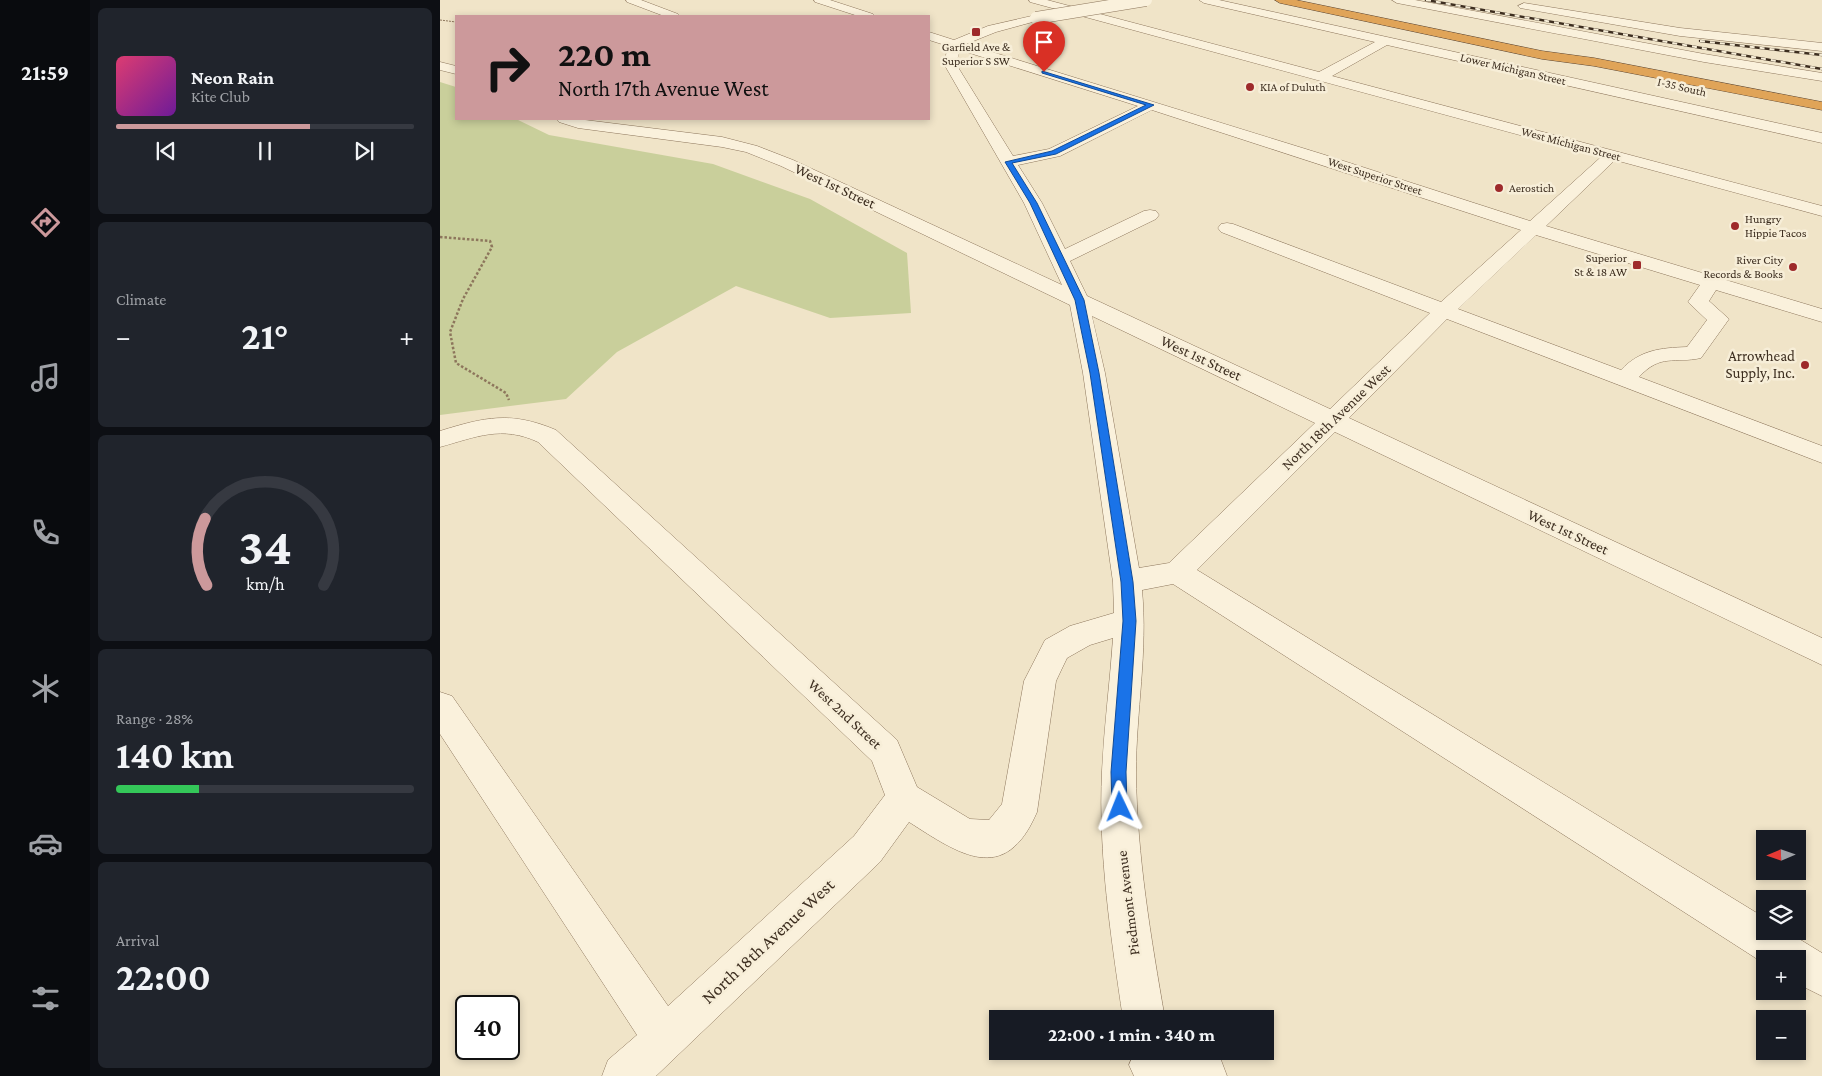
<!DOCTYPE html>
<meta charset="utf-8">
<style>
body{margin:0;font-family:"Crimson Pro",serif;background:#20242c;color:#f1f3f6;height:100vh;display:flex;flex-direction:column;font-size:19px;white-space:nowrap}
*{box-sizing:border-box;margin:0}
p{font-size:16px;color:#9ea1a6}
.icon{flex:none;width:28px;height:28px;fill:none;stroke:currentColor;stroke-width:2;stroke-linecap:round;stroke-linejoin:round}
.map{position:relative;flex:1;overflow:hidden}
.sheet{display:flex;flex-direction:column;gap:8px;padding:8px;background:#0d0f14;width:350px}
.sheet>*{flex:none}
.hud{position:absolute;left:15px;top:15px;width:475px;height:105px;border-radius:0px;box-shadow:0 2px 8px #0003;background:#cc999b;color:#111;overflow:hidden}
.needle{width:32px;rotate:268deg}
.fabs{position:absolute;left:1316px;top:830px;display:grid;gap:10px}
.fabs a{display:grid;place-items:center;width:50px;height:50px;border-radius:0px;background:#171b24;box-shadow:0 2px 8px #0003;font-size:25px}
.speed{position:absolute;left:15px;top:995px;display:flex;gap:10px;font-size:25px;font-weight:700;text-align:center}
.speed>*{display:grid;place-content:center;width:65px;height:65px;border-radius:50%;background:#171b24;box-shadow:0 2px 8px #0003;line-height:1}
.speed .limit{border:2px solid #111;border-radius:8px;background:#fff;color:#111}
.pin{position:absolute;display:grid;place-items:center;width:42px;height:42px;color:#fff;margin:-51px -21px;border-radius:50% 50% 50% 0;rotate:-45deg;box-shadow:0 0 5px #0007}
.pin .icon{rotate:45deg}
.me{position:absolute;width:55px;margin:-28px;rotate:358deg;stroke-linejoin:round;filter:drop-shadow(0 0 4px #0008)}
.turn{display:flex;align-items:center;gap:18px;height:105px;padding:0 20px;font-size:22px}
.turn .icon{width:65px;height:65px;stroke-width:2.5}
.turn b{display:block;font-size:35px;line-height:42px}
.big{font-size:38px;font-weight:700;line-height:1.1}
.sheet .widget{flex:1;display:flex;flex-direction:column;justify-content:center;gap:8px;min-width:0;padding:0 18px;border-radius:8px;background:#20242c}
.sheet .dial{align-items:center;gap:0}
.dial svg{height:130px;overflow:visible;fill:none;stroke:#363941;stroke-width:7;stroke-linecap:round;text-anchor:middle}
.dial text{fill:#f1f3f6;stroke:none}
.song{display:flex;align-items:center;gap:15px}
.cover{width:60px;height:60px;border-radius:8px;background:linear-gradient(135deg,hsl(340 70% 55%),hsl(280 70% 35%))}
.played{height:5px;border-radius:2px;background:linear-gradient(90deg,#cc999b 65%,#363941 65%)}
.keys{display:flex;justify-content:space-around;direction:ltr}
.heat{display:flex;justify-content:space-between;align-items:center;font-size:28px;direction:ltr}
.charge{height:8px;border-radius:4px;background:linear-gradient(90deg,#34c759 28%,#363941 0)}
.trip{position:absolute;left:549px;top:1010px;width:285px;height:50px;border-radius:0px;background:#171b24;box-shadow:0 2px 8px #0003;font-weight:700;line-height:50px;text-align:center}
main{display:flex;flex:1;min-height:0}
.tab-bar{display:flex;flex-direction:column;width:90px;justify-content:space-around;align-items:center;background:#090b0e;color:#9ea1a6}
.tab-bar .icon{width:35px;height:35px}
.tab-bar .current{color:#cc999b}
.tab-bar b{font-size:22px;color:#f1f3f6}
.map>svg:first-child{display:block}
.green{fill:#c9cf9b}
.lines{fill:none;stroke-linecap:round;stroke-linejoin:round}
.minor-casing{stroke:#8d765c;stroke-width:1}
.highway-casing{stroke:#5b4430;stroke-width:1}
.path-far1{stroke:#8d765c;stroke-width:1;stroke-dasharray:2 1;stroke-linecap:butt}
.path{stroke:#8d765c;stroke-width:2.5;stroke-dasharray:2.5 2;stroke-linecap:butt}
.minor{fill:#faf1dc;fill-rule:evenodd}
.highway{fill:#e0a458;fill-rule:evenodd}
.rail-casing{stroke:#3d2e20;stroke-width:2.5}
.rail{stroke:#f7eed8;stroke-width:2;stroke-dasharray:5;stroke-linecap:butt}
.minor-bridge-casing{stroke:#8d765c;stroke-width:13;stroke-linecap:butt}
.minor-bridge{stroke:#faf1dc;stroke-width:12}
.route{fill:#1a73e8;stroke:#114b97}
.poi-dot{fill:#9e2a2b;stroke:#f7eed8;stroke-width:2}
.labels{text-anchor:middle;dominant-baseline:central;stroke-width:5;stroke-linejoin:round;paint-order:stroke}
.far-poi-label{font-size:12px;fill:#3d2e20;stroke:#f7eed8;text-anchor:start}
.far-street-label{font-size:12px;fill:#3d2e20;stroke:#f7eed8}
.street-label{font-size:15px;fill:#3d2e20;stroke:#f7eed8}
.poi-label{font-size:15px;fill:#3d2e20;stroke:#f7eed8;text-anchor:end}
.near-street-label{font-size:18px;fill:#3d2e20;stroke:#f7eed8}
</style>
<main>
<nav class="tab-bar">
<b>21:59</b>
<svg class="icon current" aria-label="directions" viewBox="0 0 24 24"><path d="M12 3l9 9-9 9-9-9zM9 14v-3h6M13 9l2 2-2 2"/></svg>
<svg class="icon" aria-label="music" viewBox="0 0 24 24"><path d="M9 18V5l10-2v13"/><circle cx="6" cy="18" r="3"/><circle cx="16" cy="16" r="3"/></svg>
<svg class="icon" aria-label="phone" viewBox="0 0 24 24"><path d="M5 4h4l2 5-3 2q2 4 5 5l2-3 5 2v4C11 20 4 13 5 4z"/></svg>
<svg class="icon" aria-label="climate" viewBox="0 0 24 24"><path d="M12 3v18M4 7l16 10M4 17L20 7"/></svg>
<svg class="icon" aria-label="car" viewBox="0 0 24 24"><path d="M5 17H2v-5l4-1 3-4h7l3 4 3 1v5h-3M9 17h6M6 11h13"/><circle cx="7" cy="17" r="2"/><circle cx="17" cy="17" r="2"/></svg>
<svg class="icon" aria-label="filters" viewBox="0 0 24 24"><path d="M4 7h16M4 17h16"/><circle cx="9" cy="7" r="2"/><circle cx="15" cy="17" r="2"/></svg>
</nav>
<section class="sheet">
<div class="widget">
<div class="song"><i class="cover"></i><div><b>Neon Rain</b><p>Kite Club</p></div></div>
<div class="played"></div>
<div class="keys"><svg class="icon" aria-label="previous" viewBox="0 0 24 24"><path d="M18 5L8 12l10 7zM5 5v14"/></svg><svg class="icon" aria-label="pause" viewBox="0 0 24 24"><path d="M8 5v14M16 5v14"/></svg><svg class="icon" aria-label="next" viewBox="0 0 24 24"><path d="M6 5l10 7-10 7zM19 5v14"/></svg></div>
</div>
<div class="widget"><p>Climate</p>
<div class="heat"><a>−</a><b class="big">21°</b><a>+</a></div>
</div>
<div class="widget dial"><svg viewBox="0 0 100 80">
<path d="M14 69A42 42 0 1 1 86 69"/>
<path d="M14 69A42 42 0 0 1 13 28" stroke="#cc999b"/>
<text x="50" y="56" font-size="32" font-weight="700">34</text>
<text x="50" y="72" font-size="11">km/h</text>
</svg></div>
<div class="widget"><p>Range · 28%</p><b class="big">140 km</b><div class="charge"></div></div>
<div class="widget"><p>Arrival</p><b class="big">22:00</b></div>
</section>
<div class="map">
<svg width="1382" height="1076" viewBox="0 0 1382 1076">
<rect width="100%" height="100%" fill="#f0e4c8"/>
<path class="green" d="M0 82 16 87V119H76L109 135 273 164 370 199 467 253 471 313 390 318 296 286 177 352 126 399 0 415Z"/>
<g class="lines">
<defs>
<g id="minor">
<path d="M186 0H201L238 14 240 16H224L187 2Z"/>
<path d="M374 0H390L433 14 435 16H418L375 2Z"/>
<path d="M589 0H607L879 72 935 42 764 3 759 0H779L1382 133V143L947 45 892 76 1382 206V216L1175 160 1106 226 1382 309V322L1276 290 1269 301 1289 319 1261 358C1234 364 1221 353 1199 377L1382 446V463L1007 319 909 418 1382 638V665L895 432 757 570 1325 918V931H1346L1382 953V996L1358 984V959H1325V964L733 584 702 590C708 651 696 712 696 773 697 856 711 938 725 1019H683C671 937 658 854 662 771 664 727 670 682 673 638L650 645 627 658 616 681 597 812C565 887 519 854 469 822L440 862 216 1076H162L168 1060 197 1035 0 734V692L12 696 228 1006 414 836 445 795 432 761 98 442C62 425 36 437 0 447V431C45 417 71 411 116 430L457 740 477 787 530 819 549 820 562 804 584 681 605 640 630 626 674 613 673 582 643 373 630 305 341 166 306 152 282 147 138 128 119 122 117 119H137L282 137 317 146 353 160 622 285 584 203 504 64 508 46 489 40V32L514 40 548 26 596 15 600 16 602 18 600 20 556 32 526 44 885 155 1090 221 1161 157 590 2ZM520 50 698 106 609 149 573 156 516 64ZM712 110 1081 230 1001 302 793 224 787 223 781 224 778 228 781 232 990 313 890 409 647 296 630 261 716 219 719 215 716 211 710 210 704 211 625 249 602 203 578 165 620 156ZM1096 235 1260 285 1248 302 1267 320 1247 347C1220 348 1200 350 1181 370L1018 309ZM652 316 875 423 729 563 699 568 665 373Z"/>
<path d="M952 0H975L1264 54 1382 73V81L1264 62 957 3Z"/>
<path d="M1084 3 1240 28 1382 43V51L1240 36 1080 8 1078 6Z"/>
<path d="M0 62 16 66V74L0 70Z"/>
<path d="M695 1051C725 1051 753 1049 781 1060L787 1076H694L689 1065Z"/>
</g>
<path id="highway" d="M835 0H856L1102 51 1154 58 1382 102V110L1154 66 1102 59 840 3Z"/>
</defs>
<use href="#minor" class="minor-casing"/>
<use href="#highway" class="highway-casing"/>
<path class="path-far1" d="M0 20 16 22"/>
<path class="path" d="M0 237 50 241 52 247 23 299 10 332 16 363 66 393 69 400"/>
<use href="#minor" class="minor"/>
<use href="#highway" class="highway"/>
<defs>
<g id="rail">
<path d="M986 0 1382 69"/>
<path d="M1260 41 1382 55"/>
</g>
</defs>
<use href="#rail" class="rail-casing"/>
<use href="#rail" class="rail"/>
<defs>
<path id="minor-bridge" d="M596 18 706 0"/>
</defs>
<use href="#minor-bridge" class="minor-bridge-casing"/>
<use href="#minor-bridge" class="minor-bridge"/>
</g>
<path class="route" d="M602 71 714 105 616 154 572 163 597 203 644 300 659 373 693 582 696 621 686 772 687 807 685 812 680 814 674 812 672 807 671 772 683 621 681 582 650 373 635 300 590 203 565 162 612 151 706 105 602 73Z"/>
<g class="poi-dot">
<rect x="531" y="27" width="10" height="10" rx="2.5"/>
<circle cx="810" cy="87" r="5"/>
<circle cx="1059" cy="188" r="5"/>
<circle cx="1295" cy="226" r="5"/>
<rect x="1192" y="260" width="10" height="10" rx="2.5"/>
<circle cx="1353" cy="267" r="5"/>
<circle cx="1365" cy="365" r="5"/>
</g>
<g class="labels">
<g class="far-poi-label">
<text x="536" y="47" text-anchor="middle">Garfield Ave &amp;<tspan x="536" dy="14">Superior S SW</tspan></text>
<text x="820" y="87">KIA of Duluth</text>
<text x="1069" y="188">Aerostich</text>
<text x="1305" y="219">Hungry<tspan x="1305" dy="14">Hippie Tacos</tspan></text>
<text x="1187" y="258" text-anchor="end">Superior<tspan x="1187" dy="14">St &amp; 18 AW</tspan></text>
<text x="1343" y="260" text-anchor="end">River City<tspan x="1343" dy="14">Records &amp; Books</tspan></text>
</g>
<g class="far-street-label">
<text transform="translate(1073 69) rotate(13)">Lower Michigan Street</text>
<text transform="translate(1242 87) rotate(13)">I-35 South</text>
<text transform="translate(1131 144) rotate(15)">West Michigan Street</text>
<text transform="translate(935 176) rotate(18)">West Superior Street</text>
</g>
<g class="street-label">
<text transform="translate(395 186) rotate(25)">West 1st Street</text>
<text transform="translate(761 358) rotate(25)">West 1st Street</text>
<text transform="translate(896 417) rotate(-44)">North 18th Avenue West</text>
<text transform="translate(1128 532) rotate(25)">West 1st Street</text>
<text transform="translate(405 714) rotate(43)">West 2nd Street</text>
<text transform="translate(688 903) rotate(-97)">Piedmont Avenue</text>
</g>
<g class="poi-label">
<text x="1355" y="356">Arrowhead<tspan x="1355" dy="17">Supply, Inc.</tspan></text>
</g>
<g class="near-street-label">
<text transform="translate(328 941) rotate(-43)">North 18th Avenue West</text>
</g>
</g>
</svg>
<div class="fabs">
<a><svg class="needle" viewBox="-14 -14 28 28"><path d="M0-13l5 13h-10z" fill="#e53935"/><path d="M0 13l5-13h-10z" fill="#9ea1a6"/></svg></a>
<a><svg class="icon" aria-label="layers" viewBox="0 0 24 24"><path d="M12 4l9 5-9 5-9-5zM3 14l9 5 9-5"/></svg></a>
<a>+</a>
<a>−</a>
</div>
<div class="speed"><div class="limit">40</div></div>
<div class="pin" style="left:604px;top:72px;background:#d93025"><svg class="icon" aria-label="arrive" viewBox="0 0 24 24"><path d="M6 21V4h12l-3 4 3 4H6"/></svg></div>
<svg class="me" style="left:680px;top:807px" viewBox="-20 -20 40 40"><path d="M0-17L14 15 0 8-14 15z" fill="#1a73e8" stroke="#fff" stroke-width="4"/></svg>
<div class="trip">22:00 · 1 min · 340 m</div>
<div class="hud">
<div class="turn"><svg class="icon" aria-label="right" viewBox="0 0 24 24"><path d="M7 20v-9h11M14 6l5 5-5 5"/></svg><div><b>220 m</b>North 17th Avenue West</div></div>
</div>
</div>
</main>
